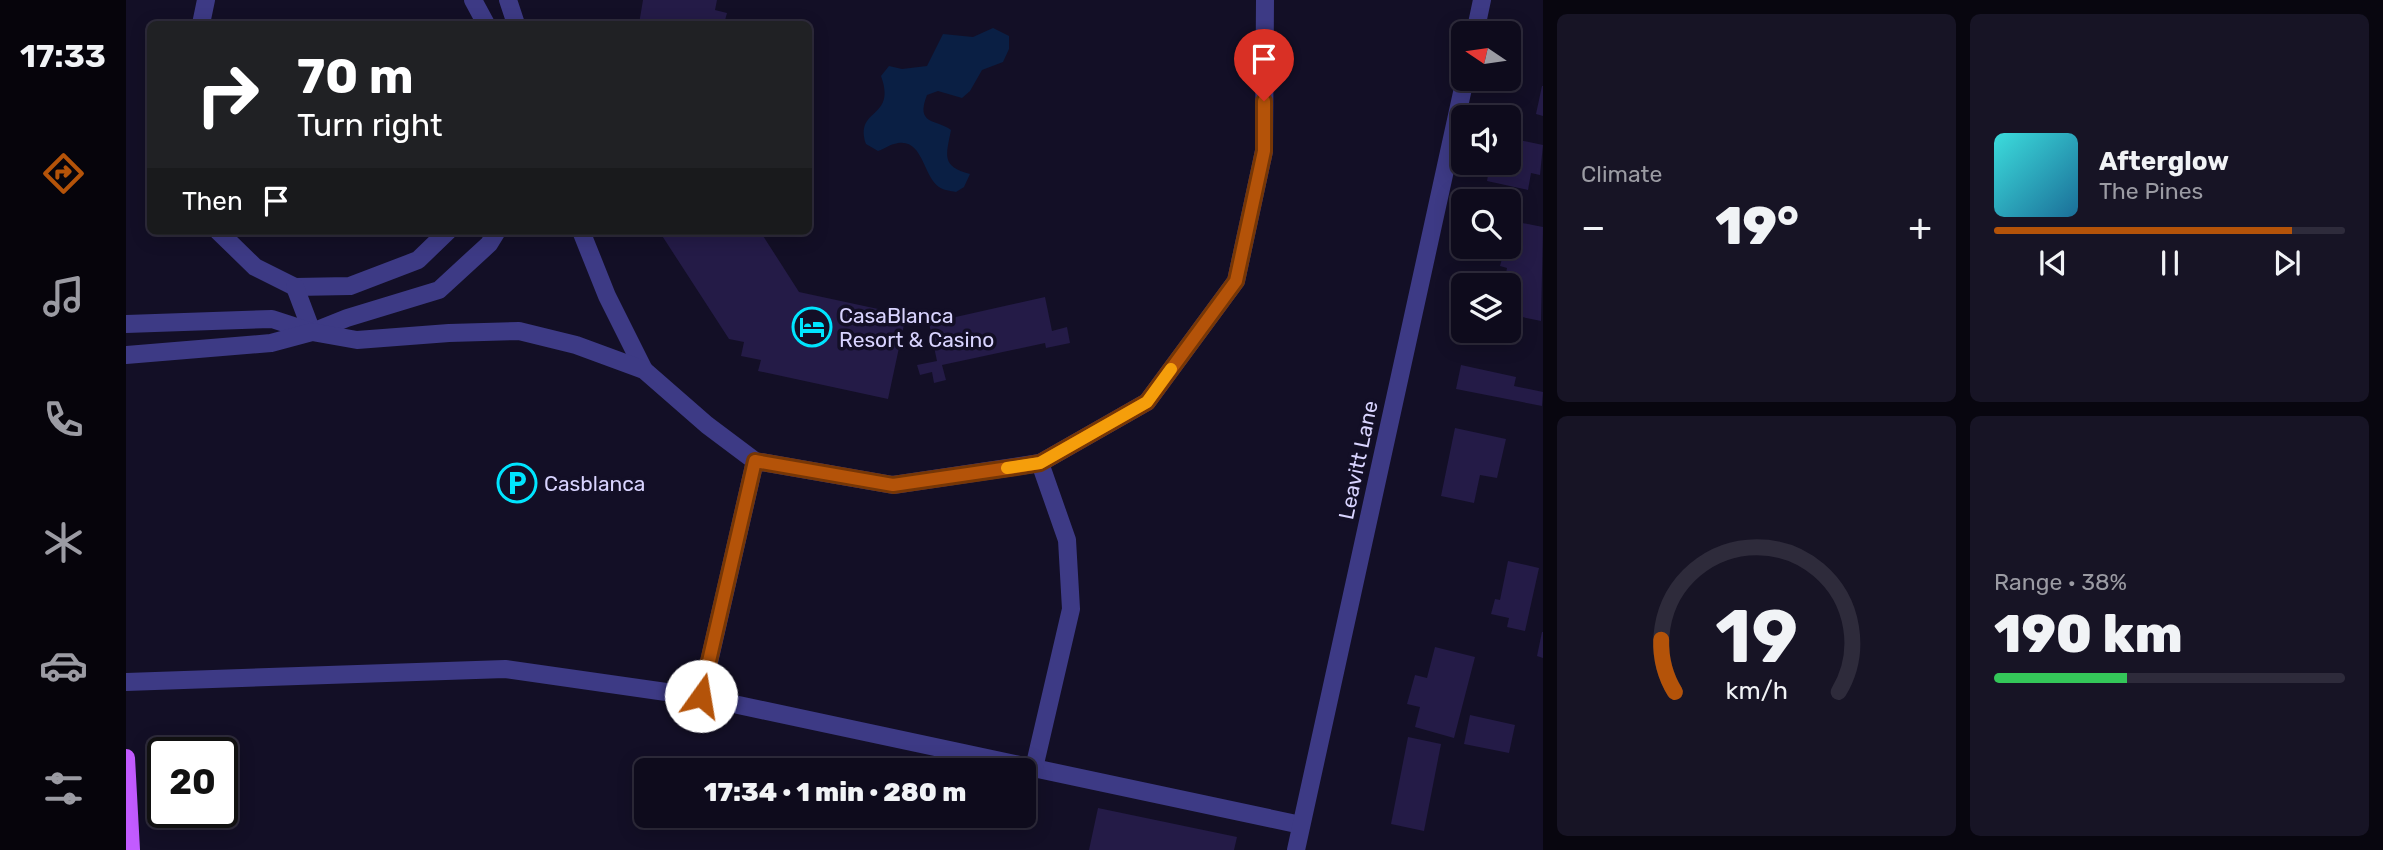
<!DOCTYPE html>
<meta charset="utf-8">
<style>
body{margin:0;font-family:Rubik,sans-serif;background:#171425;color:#f1f3f6;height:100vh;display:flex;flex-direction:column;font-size:26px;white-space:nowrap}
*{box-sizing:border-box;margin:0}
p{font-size:23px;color:#9b9ba3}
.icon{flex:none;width:38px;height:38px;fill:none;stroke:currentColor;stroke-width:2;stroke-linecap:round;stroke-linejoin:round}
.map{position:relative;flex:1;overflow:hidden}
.panel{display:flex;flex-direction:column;gap:14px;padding:14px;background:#08060f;width:840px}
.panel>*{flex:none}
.hud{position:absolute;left:21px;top:21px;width:665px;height:214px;border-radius:10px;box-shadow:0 4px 18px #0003,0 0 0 2px #2e2b3b;background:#202124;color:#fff;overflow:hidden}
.needle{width:46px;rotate:283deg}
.fabs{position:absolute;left:1325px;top:21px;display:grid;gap:14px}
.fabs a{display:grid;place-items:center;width:70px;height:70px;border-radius:10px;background:#0e0b1c;box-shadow:0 4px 18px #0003,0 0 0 2px #2e2b3b;font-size:35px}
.speed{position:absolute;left:21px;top:737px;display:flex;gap:14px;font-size:35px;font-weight:700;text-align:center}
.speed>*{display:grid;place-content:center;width:91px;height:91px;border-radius:50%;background:#0e0b1c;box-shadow:0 4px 18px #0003,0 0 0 2px #2e2b3b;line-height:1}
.speed .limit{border:4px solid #111;border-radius:10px;background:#fff;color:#111}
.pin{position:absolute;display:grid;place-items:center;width:60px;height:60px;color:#fff;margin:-72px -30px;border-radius:50% 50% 50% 0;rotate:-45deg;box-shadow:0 0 7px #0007}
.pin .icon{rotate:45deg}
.me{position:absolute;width:77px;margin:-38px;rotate:13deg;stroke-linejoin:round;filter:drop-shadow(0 0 5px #0008)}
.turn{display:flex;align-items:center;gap:24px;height:147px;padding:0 35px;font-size:32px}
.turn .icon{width:91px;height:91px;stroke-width:2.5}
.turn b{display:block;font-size:49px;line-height:60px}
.then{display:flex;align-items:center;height:66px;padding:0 35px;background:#0003;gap:14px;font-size:26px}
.big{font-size:52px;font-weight:800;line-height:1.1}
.panel .card{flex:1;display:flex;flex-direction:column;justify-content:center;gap:10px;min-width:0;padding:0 24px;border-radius:10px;background:#171425}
.panel .dial{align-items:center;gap:0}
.dial svg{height:182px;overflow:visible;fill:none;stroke:#2e2b3b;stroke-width:7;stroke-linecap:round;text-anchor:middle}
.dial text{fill:#f1f3f6;stroke:none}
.song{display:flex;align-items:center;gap:21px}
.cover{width:84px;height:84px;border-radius:10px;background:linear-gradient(135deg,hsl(180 70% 55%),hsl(200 70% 35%))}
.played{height:7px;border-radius:4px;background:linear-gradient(90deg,#b45309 85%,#2e2b3b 85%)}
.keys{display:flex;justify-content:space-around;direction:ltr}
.heat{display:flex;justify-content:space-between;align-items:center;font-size:38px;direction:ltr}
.charge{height:10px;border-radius:5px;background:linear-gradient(90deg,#34c759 38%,#2e2b3b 0)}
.panel .tiles{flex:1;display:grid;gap:14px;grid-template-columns:repeat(2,1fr)}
.trip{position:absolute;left:508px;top:758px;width:402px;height:70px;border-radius:10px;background:#0e0b1c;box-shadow:0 4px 18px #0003,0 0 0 2px #2e2b3b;font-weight:800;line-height:70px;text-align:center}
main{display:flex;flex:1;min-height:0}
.tab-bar{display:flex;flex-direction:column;width:126px;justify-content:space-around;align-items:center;background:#06040b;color:#9b9ba3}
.tab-bar .icon{width:49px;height:49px}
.tab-bar .selected{color:#b45309}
.tab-bar b{font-size:32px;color:#f1f3f6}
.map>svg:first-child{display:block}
.water{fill:#0a1f44}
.building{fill:#241b47}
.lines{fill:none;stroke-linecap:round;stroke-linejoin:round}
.minor{stroke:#3d3a85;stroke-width:18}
.major{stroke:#c25bff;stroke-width:18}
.route-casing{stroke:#753606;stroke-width:18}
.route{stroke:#b45309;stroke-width:12}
.slow{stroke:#f59e0b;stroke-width:12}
.labels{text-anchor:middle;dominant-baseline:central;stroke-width:7;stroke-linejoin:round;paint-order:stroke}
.poi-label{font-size:21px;fill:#d9d4ff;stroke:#130f26;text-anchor:start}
.street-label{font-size:21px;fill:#d9d4ff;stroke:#130f26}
</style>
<main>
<nav class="tab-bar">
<b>17:33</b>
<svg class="icon selected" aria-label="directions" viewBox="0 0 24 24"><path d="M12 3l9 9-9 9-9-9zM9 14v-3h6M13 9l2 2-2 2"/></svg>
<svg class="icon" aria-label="music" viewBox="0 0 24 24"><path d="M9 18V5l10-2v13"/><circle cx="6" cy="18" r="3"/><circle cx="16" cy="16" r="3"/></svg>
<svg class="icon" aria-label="phone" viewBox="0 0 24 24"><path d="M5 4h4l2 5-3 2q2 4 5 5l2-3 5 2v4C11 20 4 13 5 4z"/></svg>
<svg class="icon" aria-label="climate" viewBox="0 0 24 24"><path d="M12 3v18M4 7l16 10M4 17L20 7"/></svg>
<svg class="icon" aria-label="car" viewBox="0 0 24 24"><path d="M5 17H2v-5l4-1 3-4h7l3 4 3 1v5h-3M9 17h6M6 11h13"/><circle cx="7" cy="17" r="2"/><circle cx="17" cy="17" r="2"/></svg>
<svg class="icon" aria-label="filters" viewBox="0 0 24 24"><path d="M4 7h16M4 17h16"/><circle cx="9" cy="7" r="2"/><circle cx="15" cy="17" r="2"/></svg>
</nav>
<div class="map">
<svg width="1417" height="850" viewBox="0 0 1417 850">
<rect width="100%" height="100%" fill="#130f26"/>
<path class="water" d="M867 28 883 36V49L877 62 856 70 844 91 836 98 812 91 801 95C789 125 810 119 825 130 820 156 815 166 844 174L838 187 830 192C825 191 817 190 813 187 796 175 797 135 768 144 763 145 758 149 752 151L740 144C728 107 771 120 755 76L763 66 776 69 801 66 817 34 847 37Z"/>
<g class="building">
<path d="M517 0H591L589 10 601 13 598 24H513Z"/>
<path d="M1416 86H1417V116L1410 114Z"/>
<path d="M1384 138 1417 145 1414 175 1405 173 1402 190 1361 181 1364 164 1377 167 1378 163H1382Z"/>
<path d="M1391 222 1417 227 1415 321 1382 314V285H1378L1381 268 1374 266 1378 251 1385 252Z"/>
<path d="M533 231H634L673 292 780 315 762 399 632 371 635 360 615 356 618 342 603 339Z"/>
<path d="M919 297 926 331 941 327 944 343 920 348 919 343 816 365 820 380 808 383 806 372 794 375 791 365 811 361 803 323Z"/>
<path d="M1335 365 1390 377 1388 386 1417 392 1416 406 1330 389Z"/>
<path d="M1329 428 1380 439 1371 478 1354 475 1348 503 1315 496Z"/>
<path d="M1382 561 1413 568 1399 631 1381 627 1383 618 1365 614 1369 599 1374 600Z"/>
<path d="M1416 632H1417V658L1411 656Z"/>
<path d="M1309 647 1349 657 1328 738 1289 727 1294 707 1281 704 1289 675 1301 678Z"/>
<path d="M1344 715 1389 725 1383 753 1338 744Z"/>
<path d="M1282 737 1315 744 1298 831 1265 824Z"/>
<path d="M972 808 1111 837 1108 850H963Z"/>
</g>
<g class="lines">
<g class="minor">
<path d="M347 0 360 24"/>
<path d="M382 0 390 24"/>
<path d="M75 24 80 0"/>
<path d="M1349 33 1356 0"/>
<path d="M92 231 129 267 169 287 224 286 292 260 322 231"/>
<path d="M455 231 481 296 518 370"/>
<path d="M169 287 186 332"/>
<path d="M0 324 146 319 186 332 221 318 313 290 363 244 371 231"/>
<path d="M0 355 145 343 186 332 231 340 323 333 393 331 450 345 518 370 581 425 629 461 767 485 914 463 1021 402 1110 281 1138 151 1139 0"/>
<path d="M0 682 379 669 575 697 1175 825"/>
<path d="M575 697 629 461"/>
<path d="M908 768 945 609 941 540 914 463"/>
<path d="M1170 850 1339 79"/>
</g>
<path class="major" d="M0 758 5 850"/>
</g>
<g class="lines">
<defs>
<path id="route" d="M575 696 629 461 767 485 890 467 914 463 1021 402 1110 281 1138 151V101"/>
</defs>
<use href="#route" class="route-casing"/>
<use href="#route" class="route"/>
<path class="slow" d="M881 468 914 463 1021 402 1045 369"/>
</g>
<defs>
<symbol id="hotel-ring" viewBox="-11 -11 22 22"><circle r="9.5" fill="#130f26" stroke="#00e5ff" stroke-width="1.5"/><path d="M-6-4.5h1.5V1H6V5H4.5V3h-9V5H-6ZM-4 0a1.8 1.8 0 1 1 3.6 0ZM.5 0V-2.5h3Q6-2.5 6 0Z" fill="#00e5ff"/></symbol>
<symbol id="parking-ring" viewBox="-11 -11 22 22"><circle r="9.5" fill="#130f26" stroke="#00e5ff" stroke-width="1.5"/><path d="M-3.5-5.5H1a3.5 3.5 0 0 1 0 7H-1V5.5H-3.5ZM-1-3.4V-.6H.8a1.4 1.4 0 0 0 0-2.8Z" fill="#00e5ff"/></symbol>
</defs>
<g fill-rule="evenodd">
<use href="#hotel-ring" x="664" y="305" width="44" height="44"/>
<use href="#parking-ring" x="369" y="461" width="44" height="44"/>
</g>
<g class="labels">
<g class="poi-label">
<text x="713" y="315">CasaBlanca<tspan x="713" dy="24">Resort &amp; Casino</tspan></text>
<text x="418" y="483">Casblanca</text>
</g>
<g class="street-label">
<text transform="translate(1232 460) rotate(-78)">Leavitt Lane</text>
</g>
</g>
</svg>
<div class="fabs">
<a><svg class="needle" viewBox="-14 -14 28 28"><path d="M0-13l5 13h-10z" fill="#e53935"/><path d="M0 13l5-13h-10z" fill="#9b9ba3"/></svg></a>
<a><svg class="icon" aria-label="sound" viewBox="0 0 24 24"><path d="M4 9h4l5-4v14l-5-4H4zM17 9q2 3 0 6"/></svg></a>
<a><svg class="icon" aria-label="search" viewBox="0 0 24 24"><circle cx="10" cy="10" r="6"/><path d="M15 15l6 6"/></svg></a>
<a><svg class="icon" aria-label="layers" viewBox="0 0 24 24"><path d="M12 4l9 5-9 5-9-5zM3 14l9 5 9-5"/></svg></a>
</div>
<div class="speed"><div class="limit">20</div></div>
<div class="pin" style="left:1138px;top:101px;background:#d93025"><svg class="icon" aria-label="arrive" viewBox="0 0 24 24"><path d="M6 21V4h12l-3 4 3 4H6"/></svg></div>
<svg class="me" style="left:575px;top:696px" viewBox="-20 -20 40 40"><circle r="19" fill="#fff"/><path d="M0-13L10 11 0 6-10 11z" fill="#b45309"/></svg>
<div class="trip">17:34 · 1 min · 280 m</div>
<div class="hud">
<div class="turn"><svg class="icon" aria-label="right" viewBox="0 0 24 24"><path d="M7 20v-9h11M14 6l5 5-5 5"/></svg><div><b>70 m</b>Turn right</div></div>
<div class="then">Then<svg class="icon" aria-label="arrive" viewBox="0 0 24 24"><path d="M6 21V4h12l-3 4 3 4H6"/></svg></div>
</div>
</div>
<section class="panel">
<div class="tiles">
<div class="card"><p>Climate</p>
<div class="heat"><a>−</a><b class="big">19°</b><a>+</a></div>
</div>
<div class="card">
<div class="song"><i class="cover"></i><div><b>Afterglow</b><p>The Pines</p></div></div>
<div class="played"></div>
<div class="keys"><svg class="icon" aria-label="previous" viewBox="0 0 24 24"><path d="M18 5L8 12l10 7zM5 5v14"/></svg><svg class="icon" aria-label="pause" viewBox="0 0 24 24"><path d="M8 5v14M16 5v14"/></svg><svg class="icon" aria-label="next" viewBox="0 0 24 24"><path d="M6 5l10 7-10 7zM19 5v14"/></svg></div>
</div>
<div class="card dial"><svg viewBox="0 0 100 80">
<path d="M14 69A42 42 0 1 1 86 69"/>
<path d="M14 69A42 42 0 0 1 8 46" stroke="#b45309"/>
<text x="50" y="56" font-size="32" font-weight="700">19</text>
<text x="50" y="72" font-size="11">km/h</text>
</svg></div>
<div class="card"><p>Range · 38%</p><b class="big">190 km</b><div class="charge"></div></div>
</div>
</section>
</main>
